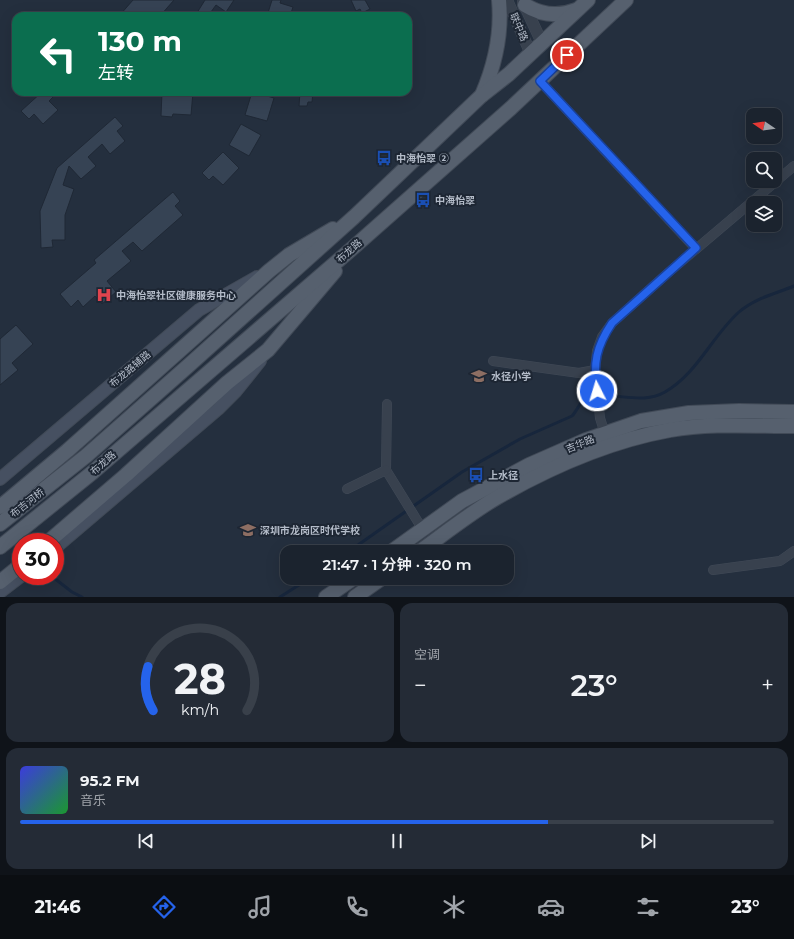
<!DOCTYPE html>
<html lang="zh">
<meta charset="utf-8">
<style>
body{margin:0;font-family:Montserrat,"Noto Sans SC",sans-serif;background:#242b36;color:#f1f3f6;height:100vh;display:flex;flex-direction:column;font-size:15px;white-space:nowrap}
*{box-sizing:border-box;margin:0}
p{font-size:13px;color:#a0a4aa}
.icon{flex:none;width:22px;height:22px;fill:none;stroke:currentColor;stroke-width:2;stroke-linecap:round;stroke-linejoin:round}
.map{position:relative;height:597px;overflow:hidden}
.side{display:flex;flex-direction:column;gap:6px;padding:6px;background:#0f1319;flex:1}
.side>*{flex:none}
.hud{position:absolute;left:12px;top:12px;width:400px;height:84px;border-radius:12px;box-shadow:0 4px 16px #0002,0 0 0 1px #39404a;background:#0b6e4f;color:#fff;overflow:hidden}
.needle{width:26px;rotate:283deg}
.fabs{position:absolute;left:746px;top:108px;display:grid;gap:8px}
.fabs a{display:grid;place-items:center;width:36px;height:36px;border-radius:8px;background:#1b232e;box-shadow:0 4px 16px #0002,0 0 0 1px #39404a;font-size:20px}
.speed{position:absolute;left:12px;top:533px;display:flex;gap:8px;font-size:20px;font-weight:700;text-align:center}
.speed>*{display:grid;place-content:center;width:52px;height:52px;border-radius:50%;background:#1b232e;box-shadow:0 4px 16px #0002,0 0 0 1px #39404a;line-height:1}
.speed .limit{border:6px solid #d22;background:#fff;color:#111}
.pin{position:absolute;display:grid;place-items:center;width:34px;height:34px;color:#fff;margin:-17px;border:2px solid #fff;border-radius:50%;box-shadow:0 1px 4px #0007}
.me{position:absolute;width:44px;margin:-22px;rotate:355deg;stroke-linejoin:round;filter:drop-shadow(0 0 3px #0008)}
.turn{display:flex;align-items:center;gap:14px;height:84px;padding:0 20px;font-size:18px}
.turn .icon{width:52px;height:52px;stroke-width:2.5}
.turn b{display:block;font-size:28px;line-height:34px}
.big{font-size:30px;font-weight:600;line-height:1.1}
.side .widget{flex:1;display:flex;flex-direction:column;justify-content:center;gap:6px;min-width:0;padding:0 14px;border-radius:12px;background:#242b36}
.side .dial{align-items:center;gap:0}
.dial svg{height:104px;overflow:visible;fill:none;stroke:#39404a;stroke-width:7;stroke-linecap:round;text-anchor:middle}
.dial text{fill:#f1f3f6;stroke:none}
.song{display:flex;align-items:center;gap:12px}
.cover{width:48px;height:48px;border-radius:6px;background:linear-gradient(135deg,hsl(240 70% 55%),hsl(130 70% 35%))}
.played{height:4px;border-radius:2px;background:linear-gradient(90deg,#2563eb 70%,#39404a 70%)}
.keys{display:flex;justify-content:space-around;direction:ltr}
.heat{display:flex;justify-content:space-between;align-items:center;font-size:22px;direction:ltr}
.side .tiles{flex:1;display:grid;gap:6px;grid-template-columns:1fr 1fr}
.widget:last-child{grid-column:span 2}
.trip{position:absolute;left:280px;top:545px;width:234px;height:40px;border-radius:12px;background:#1b232e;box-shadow:0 4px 16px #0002,0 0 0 1px #39404a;font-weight:600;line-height:40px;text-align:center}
.menu{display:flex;height:64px;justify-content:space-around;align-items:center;background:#0b0e12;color:#a0a4aa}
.menu .icon{width:28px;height:28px}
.menu .selected{color:#2563eb}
.menu b{font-size:18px;color:#f1f3f6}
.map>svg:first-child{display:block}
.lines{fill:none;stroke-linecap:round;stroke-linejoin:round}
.stream{stroke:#17263c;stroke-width:3}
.building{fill:#364354;stroke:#1f2835}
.minor-casing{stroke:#414a57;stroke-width:10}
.tertiary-casing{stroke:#414a57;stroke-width:12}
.secondary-casing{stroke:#414a57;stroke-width:14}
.primary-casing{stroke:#414a57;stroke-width:16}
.minor{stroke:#38414e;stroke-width:9}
.tertiary{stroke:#38414e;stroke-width:11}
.secondary{stroke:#465061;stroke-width:12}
.primary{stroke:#56606e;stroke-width:14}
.route-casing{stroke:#184099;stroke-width:10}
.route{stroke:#2563eb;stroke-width:7}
.labels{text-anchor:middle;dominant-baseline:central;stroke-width:4;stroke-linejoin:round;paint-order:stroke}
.street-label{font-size:10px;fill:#b4bcc9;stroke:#1d2633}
.poi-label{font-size:10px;font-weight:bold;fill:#b4bcc9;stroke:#1d2633;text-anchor:start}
</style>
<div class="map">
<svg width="794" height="597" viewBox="0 0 794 597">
<rect width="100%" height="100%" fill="#242f3e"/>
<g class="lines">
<g class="stream">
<path d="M348 552 462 472 520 439 572 416C577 411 580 401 587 397 590 396 595 396 599 396 621 394 644 404 665 392 697 374 712 336 739 312 755 298 775 294 794 286"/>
<path d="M54 578 72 592 82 597"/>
<path d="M280 597 310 578"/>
</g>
</g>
<g class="building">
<path d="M133 0H174L160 16H119Z"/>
<path d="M205 0H234L226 12 216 5 208 16H195Z"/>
<path d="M272 0H281L280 3 293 7 290 16H267Z"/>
<path d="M351 0H365L370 9 362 13 360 9 356 11Z"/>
<path d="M42 92H51L54 96 49 101 58 110 43 124 34 114 29 119 21 111Z"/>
<path d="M162 92H193L191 115 173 114 172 117 161 116Z"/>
<path d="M252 92H261L260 94 274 98 267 121 245 115Z"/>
<path d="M300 92H313L312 102H308L307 106H299Z"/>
<path d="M115 117 123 126 117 131 125 141 110 154 102 144 88 157 96 166 81 179 69 166 63 185 74 189 65 215V240H52L53 247 41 248 40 211 57 168Z"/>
<path d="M241 124 261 135 249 156 229 145Z"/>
<path d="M223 152 239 168 223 185 213 176 209 180 202 173Z"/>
<path d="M173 192 180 201 175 206 183 215 142 251 133 242 122 251 131 261 107 281 116 292 102 304 95 296 83 307 78 300 71 307 60 294 96 263 94 260Z"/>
<path d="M16 325 33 344 12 363 18 370 0 385V339Z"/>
</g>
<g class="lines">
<defs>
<g id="minor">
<path d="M540 81 696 249"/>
<path d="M493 361 579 373 595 370"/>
<path d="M387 404 386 470 423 530"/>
<path d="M606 437 600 418 595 370 597 351 602 337 612 323 669 272 794 166"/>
<path d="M347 489 386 470"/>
<path d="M713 570 780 561 794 551"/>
</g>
<g id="tertiary">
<path d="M507 0 531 54"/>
<path d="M523 2 542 43"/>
</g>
<g id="secondary">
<path d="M0 479 199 310 257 277"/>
<path d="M55 548 218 409 236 391 260 361"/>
<path d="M0 592 21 576"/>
</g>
<g id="primary">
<path d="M525 5C541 15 558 17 576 10"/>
<path d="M482 95C495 65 502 33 499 0"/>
<path d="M0 507 67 451 269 271 289 255 333 229"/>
<path d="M0 524 86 456 188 366 354 217 481 96 509 74 588 0"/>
<path d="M48 542 126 475 227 383 268 350 335 271"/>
<path d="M0 547 93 472 355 246 511 108 626 0"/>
<path d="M391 552 462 501 529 465 586 440 641 421 689 413 739 411 794 412"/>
<path d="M419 552C444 534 469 514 496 498 550 467 609 441 670 430 711 423 753 426 794 426"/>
<path d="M0 582 21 565"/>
<path d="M326 597 354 578"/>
<path d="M355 597 382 578"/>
</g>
</defs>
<use href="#minor" class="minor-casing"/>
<use href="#tertiary" class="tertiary-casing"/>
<use href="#secondary" class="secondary-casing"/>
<use href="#primary" class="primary-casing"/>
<use href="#minor" class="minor"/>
<use href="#tertiary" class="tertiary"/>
<use href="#secondary" class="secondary"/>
<use href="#primary" class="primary"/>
</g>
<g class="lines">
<defs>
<path id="route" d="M567 55 540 81 696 248 612 323C596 347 593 363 597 391"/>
</defs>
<use href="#route" class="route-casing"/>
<use href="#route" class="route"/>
</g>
<defs>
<symbol id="bus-bare" viewBox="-9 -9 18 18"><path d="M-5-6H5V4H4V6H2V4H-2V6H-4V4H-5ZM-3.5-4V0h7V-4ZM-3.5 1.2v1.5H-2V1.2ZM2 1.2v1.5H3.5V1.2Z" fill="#1a4fb4" stroke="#1d2633" stroke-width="2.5" paint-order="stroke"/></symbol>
<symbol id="hospital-bare" viewBox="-9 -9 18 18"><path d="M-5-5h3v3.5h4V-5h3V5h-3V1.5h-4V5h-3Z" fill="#e0444e" stroke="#1d2633" stroke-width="2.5" paint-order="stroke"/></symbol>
<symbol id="school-bare" viewBox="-9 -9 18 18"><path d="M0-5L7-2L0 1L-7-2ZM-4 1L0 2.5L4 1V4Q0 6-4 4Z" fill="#8d6e63" stroke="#1d2633" stroke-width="2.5" paint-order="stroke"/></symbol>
</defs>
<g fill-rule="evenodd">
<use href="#bus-bare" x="373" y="147" width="22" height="22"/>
<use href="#bus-bare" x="412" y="189" width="22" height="22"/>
<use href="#hospital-bare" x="93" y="284" width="22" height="22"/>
<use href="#school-bare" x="468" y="365" width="22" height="22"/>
<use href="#bus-bare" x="465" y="464" width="22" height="22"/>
<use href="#school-bare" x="237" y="519" width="22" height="22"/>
</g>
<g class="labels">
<g class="street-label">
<text transform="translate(519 27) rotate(66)">联中路</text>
<text transform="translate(349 251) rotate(-41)">布龙路</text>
<text transform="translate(130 369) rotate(-40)">布龙路辅路</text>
<text transform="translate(580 444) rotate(-22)">吉华路</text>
<text transform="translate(103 463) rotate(-41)">布龙路</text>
<text transform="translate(27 503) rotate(-38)">布吉河桥</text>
</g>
<g class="poi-label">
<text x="396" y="158">中海怡翠 ②</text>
<text x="435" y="200">中海怡翠</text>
<text x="116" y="295">中海怡翠社区健康服务中心</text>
<text x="491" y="376">水径小学</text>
<text x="488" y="475">上水径</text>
<text x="260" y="530">深圳市龙岗区时代学校</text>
</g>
</g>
</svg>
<div class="fabs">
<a><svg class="needle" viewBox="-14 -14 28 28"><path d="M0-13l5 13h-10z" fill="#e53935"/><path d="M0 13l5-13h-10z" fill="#a0a4aa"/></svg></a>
<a><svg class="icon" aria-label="search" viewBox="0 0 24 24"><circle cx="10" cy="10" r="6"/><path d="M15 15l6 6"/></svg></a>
<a><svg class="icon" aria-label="layers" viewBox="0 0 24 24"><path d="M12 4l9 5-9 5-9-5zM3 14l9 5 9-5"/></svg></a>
</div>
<div class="speed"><div class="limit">30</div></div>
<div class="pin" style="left:567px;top:55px;background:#d93025"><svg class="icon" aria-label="arrive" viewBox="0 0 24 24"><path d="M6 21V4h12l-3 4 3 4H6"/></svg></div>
<svg class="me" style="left:597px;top:391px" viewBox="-20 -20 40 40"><circle r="17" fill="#2563eb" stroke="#fff" stroke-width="3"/><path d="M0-11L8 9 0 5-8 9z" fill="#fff"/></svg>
<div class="trip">21:47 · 1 分钟 · 320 m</div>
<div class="hud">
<div class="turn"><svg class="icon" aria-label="left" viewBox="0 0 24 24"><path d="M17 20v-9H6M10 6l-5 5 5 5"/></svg><div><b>130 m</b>左转</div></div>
</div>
</div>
<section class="side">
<div class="tiles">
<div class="widget dial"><svg viewBox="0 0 100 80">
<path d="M14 69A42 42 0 1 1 86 69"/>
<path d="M14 69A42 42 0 0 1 10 35" stroke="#2563eb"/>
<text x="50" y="56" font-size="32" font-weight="700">28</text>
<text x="50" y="72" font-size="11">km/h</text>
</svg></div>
<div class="widget"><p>空调</p>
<div class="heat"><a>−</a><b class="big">23°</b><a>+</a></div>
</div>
<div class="widget">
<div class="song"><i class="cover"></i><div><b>95.2 FM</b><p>音乐</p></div></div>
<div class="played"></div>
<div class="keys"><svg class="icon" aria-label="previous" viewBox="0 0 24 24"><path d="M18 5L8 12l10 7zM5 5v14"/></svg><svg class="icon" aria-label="pause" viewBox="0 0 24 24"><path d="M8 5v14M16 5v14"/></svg><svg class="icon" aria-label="next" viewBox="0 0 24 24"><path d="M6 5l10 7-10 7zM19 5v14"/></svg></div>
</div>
</div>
</section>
<nav class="menu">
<b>21:46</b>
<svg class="icon selected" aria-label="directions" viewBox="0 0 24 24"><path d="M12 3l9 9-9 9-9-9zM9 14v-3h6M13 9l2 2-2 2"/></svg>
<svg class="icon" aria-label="music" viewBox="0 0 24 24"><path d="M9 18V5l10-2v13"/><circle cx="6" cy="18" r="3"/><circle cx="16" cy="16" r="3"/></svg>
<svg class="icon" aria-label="phone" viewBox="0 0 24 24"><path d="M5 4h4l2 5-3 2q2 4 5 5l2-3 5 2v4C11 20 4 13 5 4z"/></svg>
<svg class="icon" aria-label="climate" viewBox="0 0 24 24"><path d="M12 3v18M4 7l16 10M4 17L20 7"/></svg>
<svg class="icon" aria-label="car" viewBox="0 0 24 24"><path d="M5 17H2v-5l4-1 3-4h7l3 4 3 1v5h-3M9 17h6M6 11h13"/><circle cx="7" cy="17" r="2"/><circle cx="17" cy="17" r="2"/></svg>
<svg class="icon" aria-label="filters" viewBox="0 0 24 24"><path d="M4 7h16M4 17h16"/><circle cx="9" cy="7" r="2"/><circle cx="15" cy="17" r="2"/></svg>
<b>23°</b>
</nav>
